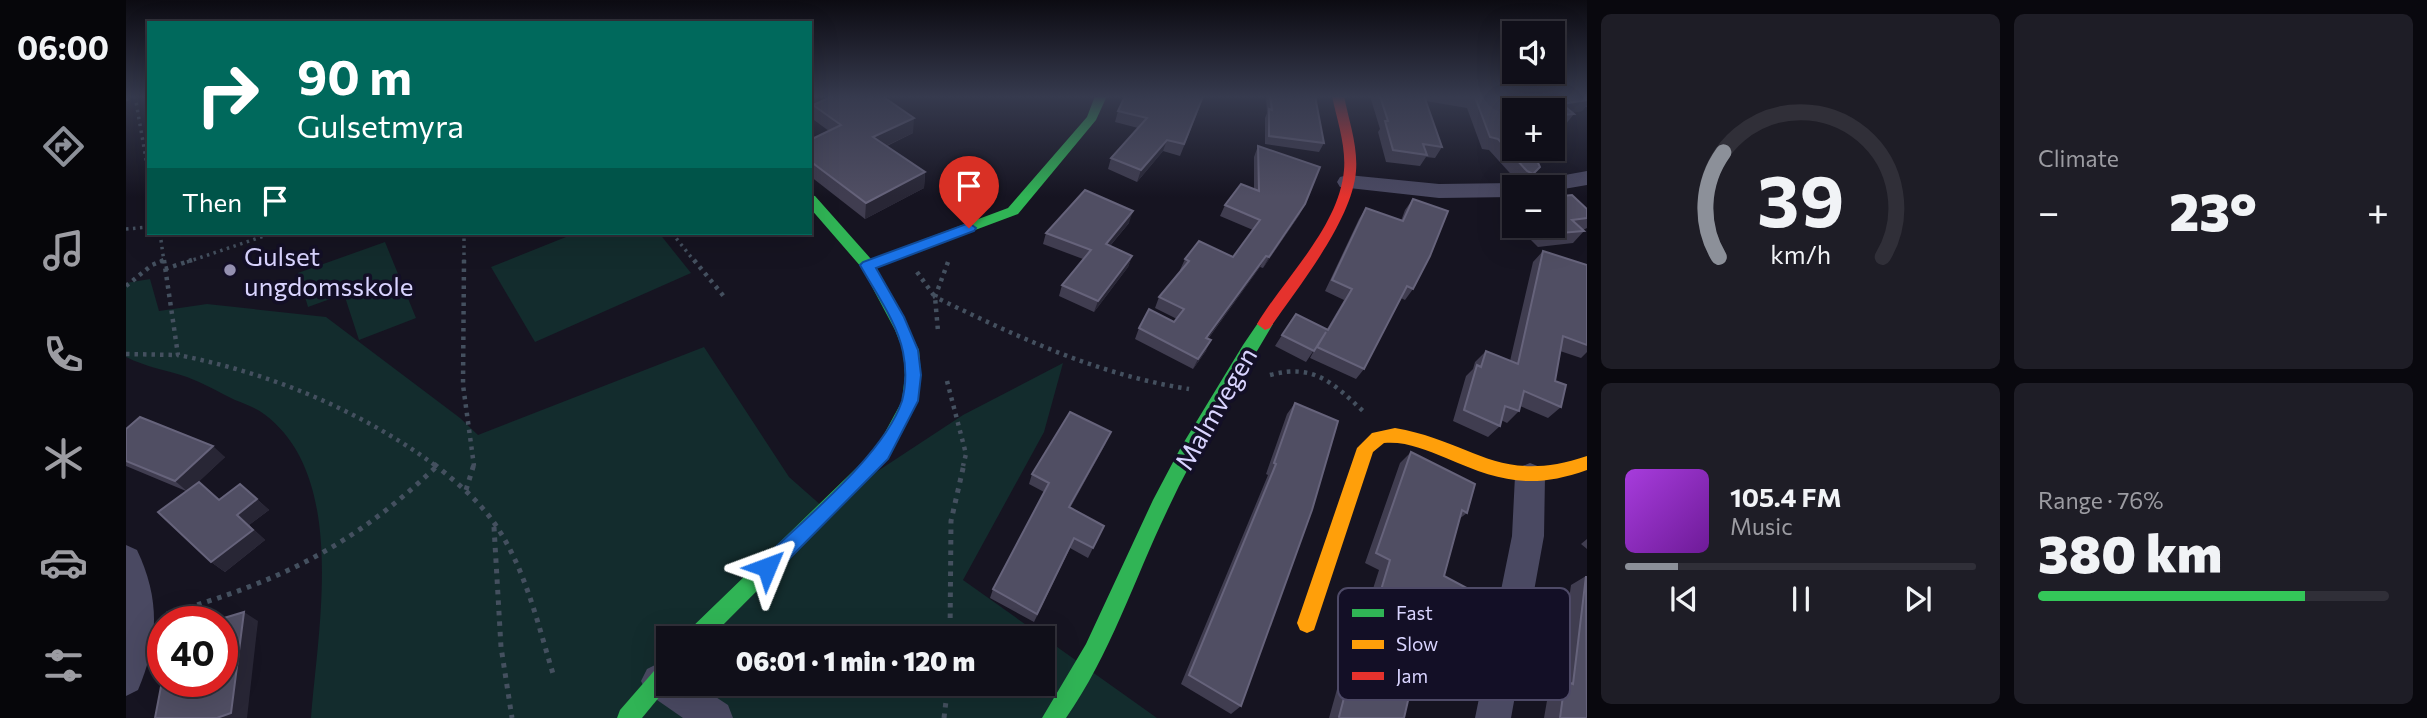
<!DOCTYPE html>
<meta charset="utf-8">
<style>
body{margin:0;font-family:Commissioner,sans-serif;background:#1e1d26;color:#f1f3f6;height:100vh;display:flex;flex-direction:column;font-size:26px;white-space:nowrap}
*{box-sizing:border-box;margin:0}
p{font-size:23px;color:#9c9ca2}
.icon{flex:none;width:38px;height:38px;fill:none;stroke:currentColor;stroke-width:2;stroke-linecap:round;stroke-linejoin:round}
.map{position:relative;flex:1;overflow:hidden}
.sheet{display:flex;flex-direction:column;gap:14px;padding:14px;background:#09080e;width:840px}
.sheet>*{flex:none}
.hud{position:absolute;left:21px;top:21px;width:665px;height:214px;border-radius:0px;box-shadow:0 7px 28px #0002,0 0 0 2px #302f38;background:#00695c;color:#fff;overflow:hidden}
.fabs{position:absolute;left:1376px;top:21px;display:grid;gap:14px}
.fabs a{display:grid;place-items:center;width:63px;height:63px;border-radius:0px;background:#100f19;box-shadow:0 7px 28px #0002,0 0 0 2px #302f38;font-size:35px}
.speed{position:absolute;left:21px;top:606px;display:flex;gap:14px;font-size:35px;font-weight:700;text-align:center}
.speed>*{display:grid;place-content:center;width:91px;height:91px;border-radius:50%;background:#100f19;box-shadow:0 7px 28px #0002,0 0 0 2px #302f38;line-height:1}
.speed .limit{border:10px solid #d22;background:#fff;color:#111}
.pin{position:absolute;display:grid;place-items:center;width:60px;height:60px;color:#fff;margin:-72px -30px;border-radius:50% 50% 50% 0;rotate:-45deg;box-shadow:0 0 7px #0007}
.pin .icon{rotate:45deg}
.me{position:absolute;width:77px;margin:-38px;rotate:46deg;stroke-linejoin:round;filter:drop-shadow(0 0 5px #0008)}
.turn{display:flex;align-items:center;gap:24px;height:147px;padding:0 35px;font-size:32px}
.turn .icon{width:91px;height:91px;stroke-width:2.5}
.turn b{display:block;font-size:49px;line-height:60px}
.then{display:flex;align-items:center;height:66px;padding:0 35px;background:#0003;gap:14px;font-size:26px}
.big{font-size:52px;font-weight:800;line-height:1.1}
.sheet .card{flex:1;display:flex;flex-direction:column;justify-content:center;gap:10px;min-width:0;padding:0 24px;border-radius:10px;background:#1e1d26}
.sheet .dial{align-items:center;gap:0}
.dial svg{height:182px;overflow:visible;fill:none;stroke:#302f38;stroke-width:7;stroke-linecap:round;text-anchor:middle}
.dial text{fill:#f1f3f6;stroke:none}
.song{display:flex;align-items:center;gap:21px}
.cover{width:84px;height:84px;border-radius:10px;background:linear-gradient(135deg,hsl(280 70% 55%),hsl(280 70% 35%))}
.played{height:7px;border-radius:4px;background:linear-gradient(90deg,#8c9099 15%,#302f38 15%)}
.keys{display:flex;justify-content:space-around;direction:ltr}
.heat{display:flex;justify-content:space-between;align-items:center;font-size:38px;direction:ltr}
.charge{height:10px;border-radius:5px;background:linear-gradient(90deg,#34c759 76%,#302f38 0)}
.sheet .tiles{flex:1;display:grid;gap:14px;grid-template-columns:repeat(2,1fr)}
.trip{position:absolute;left:530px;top:626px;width:399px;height:70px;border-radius:0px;background:#100f19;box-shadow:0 7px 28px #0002,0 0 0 2px #302f38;font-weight:800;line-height:70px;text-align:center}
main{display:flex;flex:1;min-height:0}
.dock{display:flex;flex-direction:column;width:126px;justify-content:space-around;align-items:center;background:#06060a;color:#9c9ca2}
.dock .icon{width:49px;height:49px}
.dock .on{color:#8c9099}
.dock b{font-size:32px;color:#f1f3f6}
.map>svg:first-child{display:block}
.green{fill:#132c2d;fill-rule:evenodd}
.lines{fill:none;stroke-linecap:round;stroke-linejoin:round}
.path-far2{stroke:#44505f;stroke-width:3.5;stroke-dasharray:2.5 4.5;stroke-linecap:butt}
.path-far1{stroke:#44505f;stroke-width:4.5;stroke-dasharray:3.5 5;stroke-linecap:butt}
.path{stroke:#44505f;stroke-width:5;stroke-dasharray:4.5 6;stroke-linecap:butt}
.street{fill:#4a4962;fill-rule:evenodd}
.fast{fill:#30b455;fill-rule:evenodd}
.slow{fill:#ff9f0a;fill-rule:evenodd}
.jam{fill:#e5322d;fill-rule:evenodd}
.wall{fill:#403d50}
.shaded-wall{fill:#282635}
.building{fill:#504e63;stroke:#66637b;stroke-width:2}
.route{fill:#1a73e8;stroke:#114b97;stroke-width:2}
.poi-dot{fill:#9591b1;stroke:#130f26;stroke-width:2.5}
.labels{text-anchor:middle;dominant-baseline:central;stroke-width:7;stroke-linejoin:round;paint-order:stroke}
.poi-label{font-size:26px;fill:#d9d4ff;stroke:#130f26;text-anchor:start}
.street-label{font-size:26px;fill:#d9d4ff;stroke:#130f26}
.key{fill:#130f26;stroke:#4e4a67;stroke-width:2}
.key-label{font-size:19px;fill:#d9d4ff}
</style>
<main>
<nav class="dock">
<b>06:00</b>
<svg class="icon on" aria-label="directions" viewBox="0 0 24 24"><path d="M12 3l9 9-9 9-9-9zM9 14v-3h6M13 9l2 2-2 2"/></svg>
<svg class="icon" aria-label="music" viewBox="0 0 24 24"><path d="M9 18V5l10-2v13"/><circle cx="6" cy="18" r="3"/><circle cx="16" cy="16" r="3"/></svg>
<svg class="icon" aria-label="phone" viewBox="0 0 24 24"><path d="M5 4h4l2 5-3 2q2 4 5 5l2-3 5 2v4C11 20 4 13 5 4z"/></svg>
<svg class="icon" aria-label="climate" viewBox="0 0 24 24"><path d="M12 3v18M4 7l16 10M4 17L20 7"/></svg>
<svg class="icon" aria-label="car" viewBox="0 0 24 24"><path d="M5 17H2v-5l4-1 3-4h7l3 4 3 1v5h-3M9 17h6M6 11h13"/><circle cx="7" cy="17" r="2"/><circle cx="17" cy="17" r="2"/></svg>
<svg class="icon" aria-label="filters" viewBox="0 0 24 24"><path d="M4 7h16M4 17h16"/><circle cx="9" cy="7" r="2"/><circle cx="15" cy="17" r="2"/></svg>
</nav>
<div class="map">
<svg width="1461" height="718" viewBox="0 0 1461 718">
<rect width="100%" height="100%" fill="#161421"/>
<g class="green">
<path d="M450 233H533L565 273 409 342 365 267Z"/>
<path d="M259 242 290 318 233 340 218 294 182 307 172 273Z"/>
<path d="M24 279 33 311 81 304 200 317 334 418 352 435 578 347 663 477 697 507 837 415 937 363 918 432 837 580 1031 718H185C192 627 222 476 138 414 130 408 119 404 109 400 93 392 77 383 61 377 40 370 20 367 0 357V283ZM542 639H917V684H542Z"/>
</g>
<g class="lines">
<g class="path-far2">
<path d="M9 96 23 176"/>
<path d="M0 100 7 96"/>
<path d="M0 229 23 227"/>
<path d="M34 233 38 262"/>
<path d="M546 233 569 262"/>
<path d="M34 262 38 260"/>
<path d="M61 262 147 233"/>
<path d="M338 262V233"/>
</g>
<g class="path-far1">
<path d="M38 260 52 355C144 373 234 410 310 466"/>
<path d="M338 260 337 385 348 466"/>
<path d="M568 260 600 299"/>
<path d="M822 262 809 297C892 337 972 375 1063 389"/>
<path d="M39 269 66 260"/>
<path d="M791 272 809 297 812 331"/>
<path d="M0 286 26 265 38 260"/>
<path d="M0 354 52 355"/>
<path d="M1144 375C1188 363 1207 383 1238 412"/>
<path d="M821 381 840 454 837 466"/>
</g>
<g class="path">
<path d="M308 464C329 481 350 498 366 520 399 565 412 625 428 677"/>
<path d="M340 490 348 464"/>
<path d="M368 527 375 647 386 718"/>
<path d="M41 614C154 581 224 548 310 467"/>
<path d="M824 639 825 521 838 464"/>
<path d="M818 718 822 684"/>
</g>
<g class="street">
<path d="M1461 171V185L1426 191V187H1400L1403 182 1411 180Z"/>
<path d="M1222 175 1313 184 1388 183 1397 187H1388V197L1313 198 1214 187 1211 182 1214 177Z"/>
<path d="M1404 463 1414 467 1419 476 1418 536 1385 718H1349L1386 536 1389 476 1394 467Z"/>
<path d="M0 545 11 550C34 599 33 640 12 690L0 696Z"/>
<path d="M533 663 542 667V684H570L602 705 607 718H557L521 693 515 681 521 669Z"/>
</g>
<g class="fast">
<path d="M969 96H981L970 120 892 214 750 267 793 350 795 375 792 401 762 459 583 639H558L561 632 750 449 776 401 779 375 777 350 769 330 736 268 684 208V195L689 196 745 259 882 208 961 117Z"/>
<path d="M1139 318 1147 324C1111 386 1071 445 1041 511 1008 580 984 655 940 718H916L960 644 1027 500 1055 447 1117 345 1134 320Z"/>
<path d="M542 660 544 684 516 718H491L494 710 535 663Z"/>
</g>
<path class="slow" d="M1269 428C1349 442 1372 486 1461 456V470C1405 490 1373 481 1320 458 1300 450 1280 441 1258 443L1247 452 1188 630 1181 633 1174 630 1171 623 1231 448 1246 433Z"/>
<path class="jam" d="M1206 96H1218C1223 121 1232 146 1230 171 1226 221 1172 287 1144 328L1139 330 1131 324C1159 277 1213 227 1218 170 1220 145 1211 120 1206 96Z"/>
</g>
<g class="wall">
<path d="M1078 96 1054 156 1037 151 1011 182 982 169 985 158 1012 128 989 122 992 111Z"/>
<path d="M1140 96H1189L1198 143 1193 152 1139 144V118L1141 113Z"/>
<path d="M1244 96H1461V107H1459L1456 111 1446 112 1448 114 1439 125 1426 126V110H1388L1414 167 1405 179 1398 185 1392 182 1363 150 1356 149 1341 108 1300 101 1316 147 1309 158 1300 157 1294 166 1260 162 1252 132 1254 129Z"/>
<path d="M687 105 787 133 761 146 799 172 798 188 739 219 684 176V140L703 131 688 120Z"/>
<path d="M1132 146 1174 214 1137 268 1134 267 1082 339 1080 351 1067 369 1009 339 1013 328 1048 322 1051 319 1029 308 1033 297 1055 270H1054L1059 259 1107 257 1127 230 1094 216 1099 205 1128 189V157Z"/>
<path d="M1287 199V289L1279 300 1275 298 1238 369 1230 379 1184 358 1190 347 1180 362 1149 346 1156 335 1201 329 1218 300 1199 291 1233 219 1240 208 1275 221 1279 210Z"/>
<path d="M1388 201V223L1378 213Z"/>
<path d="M1461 209V228L1457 230 1458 231 1447 243 1412 247 1391 226H1426Z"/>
<path d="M1003 223 984 246 1006 256 1002 267 968 312 933 296 936 285 957 259 917 244 920 233Z"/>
<path d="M1417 251 1461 265V352L1455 358 1434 351 1429 381 1435 407 1422 418 1394 406 1393 411 1381 423 1375 420 1374 426 1362 437 1327 421 1340 376 1347 369 1349 362 1360 351 1384 361 1407 262Z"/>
<path d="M1169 403 1115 706 1105 714 1055 684 1142 475 1140 474 1161 414Z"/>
<path d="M0 429 99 457 72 482 93 499 114 484 143 510 123 525 139 540 99 572 85 562 60 491 0 466Z"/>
<path d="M980 443 944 508 978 526 962 558 944 548 908 622 864 598 867 589 918 492 903 484 906 474Z"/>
<path d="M1285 452 1341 513 1333 519 1318 576 1345 638 1331 647 1285 622 1274 658 1278 718H1203L1223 646 1231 639 1253 570 1239 563 1274 463Z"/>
<path d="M1461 539V549L1455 544Z"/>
<path d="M1460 576 1461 718H1418L1423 689 1431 685 1445 585Z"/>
</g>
<g class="shaded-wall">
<path d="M1461 100V105L1456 111 1427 116 1436 104Z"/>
<path d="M788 118 787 133 747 152V137Z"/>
<path d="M1041 140 1037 151 1011 182 1015 170Z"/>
<path d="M1414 167 1405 179 1398 185 1407 174Z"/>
<path d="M799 172 798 188 739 219 740 203Z"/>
<path d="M1179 204 1174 214 1137 268 1143 257Z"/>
<path d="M1007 211 1003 223 976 255 980 244Z"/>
<path d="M1006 256 1002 267 968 312 972 301Z"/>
<path d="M1140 256 1134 267 1075 348 1080 338Z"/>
<path d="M1085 340 1080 351 1067 369 1072 359Z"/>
<path d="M985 432 980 443 939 517 943 507Z"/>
<path d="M87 446 99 457 62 492 49 481Z"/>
<path d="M131 499 143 510 123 525 139 540 99 572 85 562 111 515Z"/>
<path d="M118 612 132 621 121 718H91Z"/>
</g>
<g class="building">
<path d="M707 96H739L743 99 750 96H756L788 118 747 137 799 172 740 203 684 161V140L715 125 687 105Z"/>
<path d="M999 96H1077L1058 144 1041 140 1015 170 985 158 1021 118 992 111Z"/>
<path d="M1144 96H1189L1198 143 1143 136V109L1146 110Z"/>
<path d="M1254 96H1298L1316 147 1297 144 1301 155 1267 150 1259 121H1262Z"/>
<path d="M1346 96H1461V100L1436 104 1448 114 1426 116V110H1388V149H1406L1414 167 1407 174 1401 171 1372 139 1364 137 1349 97Z"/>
<path d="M1132 146 1194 167 1179 204 1143 257 1140 256 1080 338 1085 340 1072 359 1013 328 1023 309 1048 322 1058 309 1033 297 1063 261 1059 259 1073 241 1107 257 1134 220 1099 205 1115 184 1133 191Z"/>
<path d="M959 190 1007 211 980 244 1006 256 972 301 936 285 965 250 920 233Z"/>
<path d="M1446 195 1461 209V218L1446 220 1458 231 1423 234 1414 226H1426V197Z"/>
<path d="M1287 199 1322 211 1304 256 1287 289 1281 286 1238 369 1191 347 1200 332 1188 351 1156 335 1170 314 1202 330 1226 289 1206 280 1240 208 1277 221Z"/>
<path d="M1417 251 1461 265V345L1437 336 1429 381 1440 385 1435 407 1398 391 1393 411 1379 406 1374 426 1338 410 1351 365 1355 367 1360 351 1392 364Z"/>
<path d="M1169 403 1212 421 1186 510 1115 706 1063 675 1150 464 1148 463Z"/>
<path d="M944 412 985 432 943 507 978 526 967 548 948 538 911 614 867 589 923 483 906 474Z"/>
<path d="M14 417 87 446 49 481 0 461V429Z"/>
<path d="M1285 452 1349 484 1341 513 1336 510 1318 576 1354 595 1345 638 1289 609 1274 658 1290 666 1278 718H1214L1213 717 1234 637 1240 640 1264 560 1250 553Z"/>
<path d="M73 482 93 500 114 484 131 499 111 515 127 530 85 562 32 512Z"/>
<path d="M1460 576 1461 718H1434L1439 681 1447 684Z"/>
<path d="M118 612 105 713 91 718H29L37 676V681H96V621H88Z"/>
</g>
<linearGradient id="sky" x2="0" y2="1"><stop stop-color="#0c0b12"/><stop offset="0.49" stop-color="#363a4e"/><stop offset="1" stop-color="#363a4e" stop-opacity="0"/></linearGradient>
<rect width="1461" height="197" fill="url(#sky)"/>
<path class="route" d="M843 223 850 228 848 231 750 268 778 317 792 350 795 375 792 401 762 459 648 574 641 576 635 574 632 567 635 561C677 520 758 455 776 401 780 386 780 367 777 352 771 322 749 292 734 265L737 262Z"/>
<circle class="poi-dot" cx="104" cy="270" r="7"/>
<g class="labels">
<g class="poi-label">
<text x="118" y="255">Gulset<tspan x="118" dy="30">ungdomsskole</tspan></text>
</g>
<g class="street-label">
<text transform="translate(1089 408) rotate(-60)">Malmvegen</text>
</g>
</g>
<rect x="1212" y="588" width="232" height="112" rx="10" class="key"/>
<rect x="1226" y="609" width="32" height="8" fill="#30b455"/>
<rect x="1226" y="640" width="32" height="9" fill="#ff9f0a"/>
<rect x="1226" y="672" width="32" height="8" fill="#e5322d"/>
<g class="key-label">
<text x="1270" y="620">Fast</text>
<text x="1270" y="651">Slow</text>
<text x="1270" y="683">Jam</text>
</g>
</svg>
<div class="fabs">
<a><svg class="icon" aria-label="sound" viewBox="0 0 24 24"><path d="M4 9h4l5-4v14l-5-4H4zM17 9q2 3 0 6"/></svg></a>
<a>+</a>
<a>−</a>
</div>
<div class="speed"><div class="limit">40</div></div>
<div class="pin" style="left:843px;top:228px;background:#d93025"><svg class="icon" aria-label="arrive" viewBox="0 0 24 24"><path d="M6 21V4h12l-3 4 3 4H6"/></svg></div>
<svg class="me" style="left:641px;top:567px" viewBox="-20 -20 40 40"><path d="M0-17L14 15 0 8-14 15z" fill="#1a73e8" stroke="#fff" stroke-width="4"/></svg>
<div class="trip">06:01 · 1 min · 120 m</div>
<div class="hud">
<div class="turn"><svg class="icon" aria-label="right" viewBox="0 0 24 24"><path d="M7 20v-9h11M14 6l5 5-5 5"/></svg><div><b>90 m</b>Gulsetmyra</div></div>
<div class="then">Then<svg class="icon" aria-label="arrive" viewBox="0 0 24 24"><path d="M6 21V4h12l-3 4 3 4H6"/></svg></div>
</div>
</div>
<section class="sheet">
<div class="tiles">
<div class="card dial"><svg viewBox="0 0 100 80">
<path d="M14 69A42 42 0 1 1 86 69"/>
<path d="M14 69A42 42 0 0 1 16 23" stroke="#8c9099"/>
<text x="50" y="56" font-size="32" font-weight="700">39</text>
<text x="50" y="72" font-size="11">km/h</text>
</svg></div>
<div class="card"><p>Climate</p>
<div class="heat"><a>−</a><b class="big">23°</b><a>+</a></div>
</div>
<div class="card">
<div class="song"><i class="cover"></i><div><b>105.4 FM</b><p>Music</p></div></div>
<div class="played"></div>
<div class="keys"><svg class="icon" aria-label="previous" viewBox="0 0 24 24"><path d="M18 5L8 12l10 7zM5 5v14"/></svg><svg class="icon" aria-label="pause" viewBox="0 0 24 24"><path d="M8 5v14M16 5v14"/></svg><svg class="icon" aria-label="next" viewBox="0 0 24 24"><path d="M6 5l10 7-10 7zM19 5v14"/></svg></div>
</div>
<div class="card"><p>Range · 76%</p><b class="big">380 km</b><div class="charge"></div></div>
</div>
</section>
</main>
